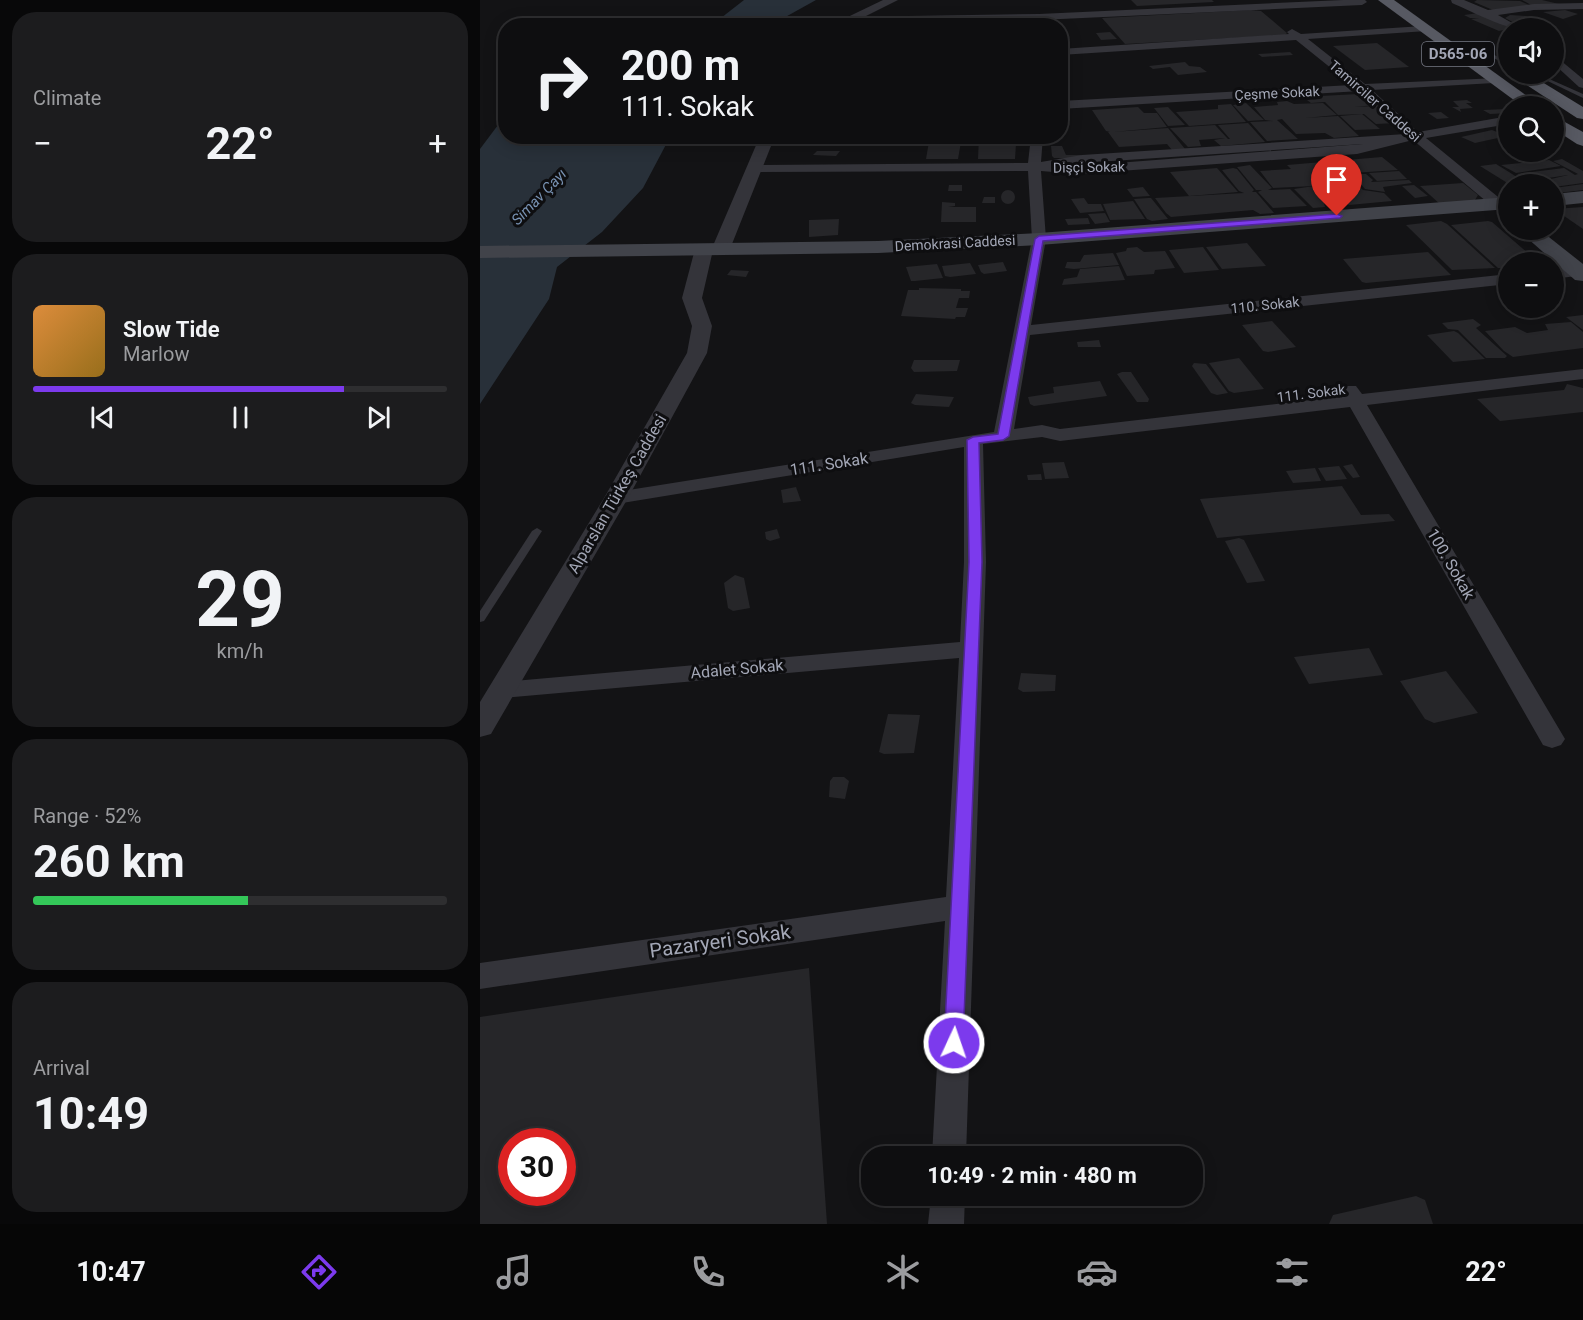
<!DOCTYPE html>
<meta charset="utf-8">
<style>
body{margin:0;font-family:Roboto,sans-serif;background:#1c1c1e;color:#f1f3f6;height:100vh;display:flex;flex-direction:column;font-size:22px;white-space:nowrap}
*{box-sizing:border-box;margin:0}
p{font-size:20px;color:#9b9c9f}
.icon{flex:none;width:33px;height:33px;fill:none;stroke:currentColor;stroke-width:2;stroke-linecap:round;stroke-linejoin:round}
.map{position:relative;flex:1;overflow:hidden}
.panel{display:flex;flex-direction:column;gap:12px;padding:12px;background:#080809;width:480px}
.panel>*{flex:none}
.hud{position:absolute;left:18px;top:18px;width:570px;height:126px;border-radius:24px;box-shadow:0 3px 15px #0003,0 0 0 2px #2e2e30;background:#0e0e10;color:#f1f3f6;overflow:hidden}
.controls{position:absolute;left:1018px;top:18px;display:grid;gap:12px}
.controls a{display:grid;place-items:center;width:66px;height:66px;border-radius:50%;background:#0e0e10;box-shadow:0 3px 15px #0003,0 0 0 2px #2e2e30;font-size:30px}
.speed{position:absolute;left:18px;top:1128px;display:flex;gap:12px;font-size:30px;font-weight:700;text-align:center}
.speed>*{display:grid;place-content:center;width:78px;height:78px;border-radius:50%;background:#0e0e10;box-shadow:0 3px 15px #0003,0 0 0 2px #2e2e30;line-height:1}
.speed .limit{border:9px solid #d22;background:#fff;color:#111}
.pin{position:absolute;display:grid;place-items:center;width:51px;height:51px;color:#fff;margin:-62px -26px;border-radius:50% 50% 50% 0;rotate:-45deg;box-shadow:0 0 6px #0007}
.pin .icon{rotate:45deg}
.me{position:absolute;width:66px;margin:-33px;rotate:3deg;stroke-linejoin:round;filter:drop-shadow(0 0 4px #0008)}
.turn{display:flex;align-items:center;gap:21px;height:126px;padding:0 24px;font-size:27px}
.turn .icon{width:78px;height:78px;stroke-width:2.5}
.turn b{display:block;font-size:42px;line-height:51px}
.big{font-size:45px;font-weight:700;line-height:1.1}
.panel .card{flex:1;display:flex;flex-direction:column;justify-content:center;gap:9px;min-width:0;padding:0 21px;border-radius:24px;background:#1c1c1e}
.panel .dial{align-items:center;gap:0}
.dial b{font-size:78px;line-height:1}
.song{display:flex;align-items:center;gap:18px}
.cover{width:72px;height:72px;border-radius:9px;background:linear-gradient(135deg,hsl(30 70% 55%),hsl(40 70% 35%))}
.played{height:6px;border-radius:3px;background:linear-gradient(90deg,#7c3aed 75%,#2e2e30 75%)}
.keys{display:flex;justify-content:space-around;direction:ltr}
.heat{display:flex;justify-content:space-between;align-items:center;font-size:33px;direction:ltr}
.charge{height:9px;border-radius:4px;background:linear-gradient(90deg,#34c759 52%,#2e2e30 0)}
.trip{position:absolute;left:381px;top:1146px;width:342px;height:60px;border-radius:24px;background:#0e0e10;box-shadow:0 3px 15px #0003,0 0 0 2px #2e2e30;font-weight:700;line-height:60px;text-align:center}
.menu{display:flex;height:96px;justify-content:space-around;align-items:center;background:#060606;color:#9b9c9f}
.menu .icon{width:42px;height:42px}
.menu .on{color:#7c3aed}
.menu b{font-size:27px;color:#f1f3f6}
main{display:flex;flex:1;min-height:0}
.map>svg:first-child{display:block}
.water{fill:#283039}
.building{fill:#262629;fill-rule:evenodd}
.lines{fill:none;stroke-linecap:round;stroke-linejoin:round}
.service{fill:#34343a;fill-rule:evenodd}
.minor{fill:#34343a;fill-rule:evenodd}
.tertiary{fill:#34343a;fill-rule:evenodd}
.secondary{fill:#41434a;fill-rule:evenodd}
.trunk{fill:#575962;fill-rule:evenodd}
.route{fill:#7c3aed;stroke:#51269a;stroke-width:1.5}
.labels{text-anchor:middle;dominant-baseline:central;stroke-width:6;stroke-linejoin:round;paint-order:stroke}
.far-street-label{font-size:14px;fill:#a3a7b6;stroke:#0e0e10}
.shield{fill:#0e0e10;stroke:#767984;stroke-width:1.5}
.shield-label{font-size:15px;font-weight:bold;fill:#a3a7b6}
.far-water-label{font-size:15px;font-style:italic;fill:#7892b3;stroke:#0e0e10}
.street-label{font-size:16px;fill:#a3a7b6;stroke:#0e0e10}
.near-street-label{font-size:20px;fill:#a3a7b6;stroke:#0e0e10}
</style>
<main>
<section class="panel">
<div class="card"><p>Climate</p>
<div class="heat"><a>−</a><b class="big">22°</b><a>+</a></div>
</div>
<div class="card">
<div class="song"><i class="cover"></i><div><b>Slow Tide</b><p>Marlow</p></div></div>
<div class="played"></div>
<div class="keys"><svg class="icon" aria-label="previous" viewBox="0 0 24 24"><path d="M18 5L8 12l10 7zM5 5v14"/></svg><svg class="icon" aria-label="pause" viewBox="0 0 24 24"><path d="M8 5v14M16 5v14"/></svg><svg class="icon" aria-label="next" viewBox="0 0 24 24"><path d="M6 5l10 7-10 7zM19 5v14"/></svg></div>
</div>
<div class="card dial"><b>29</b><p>km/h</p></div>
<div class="card"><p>Range · 52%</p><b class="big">260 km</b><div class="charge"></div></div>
<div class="card"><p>Arrival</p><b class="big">10:49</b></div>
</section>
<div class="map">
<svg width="1103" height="1224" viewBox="0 0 1103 1224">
<rect width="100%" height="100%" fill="#131315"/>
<g class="water">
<path d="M264 0H336L291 25H232Z"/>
<path d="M25 121 26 136 190 137 163 188 122 232 77 267 69 299 0 404V149L18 125Z"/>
</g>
<g class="building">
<path d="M651 0H732L734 2 657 6Z"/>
<path d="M997 0 1040 1 1051 6 1013 10 994 2Z"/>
<path d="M1042 0H1062L1079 4 1051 5Z"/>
<path d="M771 10 781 11 807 33 805 35 645 44 622 18Z"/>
<path d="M1085 10 1098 14 1083 19 1063 12Z"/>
<path d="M999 13 1018 22 1033 28 1019 31 991 19 999 18H990L984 15Z"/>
<path d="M1030 15 1046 16 1054 21 1050 22 1062 25 1044 28 1025 18Z"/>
<path d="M630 32 637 39 621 40 616 33Z"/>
<path d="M897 43 929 67 885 70 853 46Z"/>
<path d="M810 52 813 55 782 57 778 54Z"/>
<path d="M705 62 709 66 720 67 727 72 698 75 690 67 673 69 669 66Z"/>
<path d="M879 94 896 105 874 107 897 106 917 123 896 124 884 114 858 115 845 102 831 103 827 100 840 99V96Z"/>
<path d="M987 100 992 103H986L993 108 980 109 981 112 972 107H979L973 101Z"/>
<path d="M807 101 814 104 843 103 857 115 825 118 858 116 879 136 854 138 845 133 816 134 802 119 797 120 818 139 787 141 770 122 793 121 785 120 774 107 798 105 797 102Z"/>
<path d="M766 103 784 120 768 121 753 105Z"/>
<path d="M751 104 766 122 709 126 696 112 738 109V105Z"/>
<path d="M658 107 664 113H677L687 127 633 132 688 128 705 149 692 150 687 144 639 147 628 132H630L626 131 612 110Z"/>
<path d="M688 107 705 125 688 126 674 108Z"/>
<path d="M1026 109 1029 113 1010 114 1003 110Z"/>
<path d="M961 112 969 118 957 119 948 113Z"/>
<path d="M882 114 900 129 875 130 860 116Z"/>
<path d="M768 123 785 142 741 146 734 140 745 138 719 140 721 146 708 147 690 128 735 125 748 139H750L738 125Z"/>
<path d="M1012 130 1027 136 995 143 981 137Z"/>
<path d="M342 136H364L362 143H339Z"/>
<path d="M450 136H482L478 159H446Z"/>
<path d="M499 136H543V143L536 144 535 159H498Z"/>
<path d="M571 146H582L586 155H601V158H574L572 156Z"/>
<path d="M337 151H360L356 156 333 155Z"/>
<path d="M1046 152 1055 157 1039 158 1032 153Z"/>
<path d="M902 157 918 170 872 173 860 166H856L870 174H886L893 180 891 182 929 180 932 183 903 187 905 192 885 189 879 182 875 183 883 190 904 193 912 201 869 205 846 186 857 184 842 185 859 201 844 203 845 207 833 208 814 189 834 186 793 188 780 171 811 169 807 165Z"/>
<path d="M1082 159 1103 171V183L1074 187V184H1062L1058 182 1088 175 1049 181 1037 174 1084 168 1095 175 1098 174 1073 161Z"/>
<path d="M1069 160 1081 166 1036 173 1021 165Z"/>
<path d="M1016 164 1029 172 1046 183 1029 184 1000 166Z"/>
<path d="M770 165 792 188 788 190 810 189 827 206 793 208 778 192 782 190H776L757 167Z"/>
<path d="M737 168 758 192 709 196 690 172Z"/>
<path d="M753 168 757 169 774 190 772 192H776L794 213 780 214 773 210 691 217 686 213 675 198 764 193 759 191 742 170Z"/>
<path d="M919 171 927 179 897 181 889 173Z"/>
<path d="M983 183 998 195 995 200 961 205 940 186Z"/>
<path d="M1103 184V190L1078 193 1074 191V188Z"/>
<path d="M469 185H482V191H468Z"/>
<path d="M934 185 948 196 935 198 922 186Z"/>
<path d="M663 187 670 196 653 197 647 189Z"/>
<circle cx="528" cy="197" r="7"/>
<path d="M504 197H515V203H502Z"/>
<path d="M604 198 608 204H621L624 211 600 213 591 199Z"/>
<path d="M668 198H671L688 219 672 221 667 219 654 199Z"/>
<path d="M653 201 665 219 630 220 623 204Z"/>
<path d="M462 202 475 203V206L468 207H496V222H461Z"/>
<path d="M1103 207V229L1074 209Z"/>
<path d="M625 213 630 222 615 224 608 214Z"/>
<path d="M608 218 610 224 588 225 585 219Z"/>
<path d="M359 219 358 235 329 237V220Z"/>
<path d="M961 221 967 224 1015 268 972 270 926 225Z"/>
<path d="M1008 221 1012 222 1058 262H1029V268H1018L971 225Z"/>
<path d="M767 243 786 266 742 269 726 247Z"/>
<path d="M657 247 664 252 685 251 695 268 675 270 674 274 647 276 636 253 646 251 647 248Z"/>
<path d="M723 247 739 270 704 273 689 250Z"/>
<path d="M948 252 971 275 886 283 882 282 863 259Z"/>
<path d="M633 253 639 265 594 269 585 268 587 262H600L604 255Z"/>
<path d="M523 262 527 271 504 274 501 272 498 265Z"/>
<path d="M490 263 496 274 470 277 465 276 462 266Z"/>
<path d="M457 264 463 278 435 281H431L426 267Z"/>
<path d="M639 266 645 280 582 285 584 279 597 277 600 269Z"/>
<path d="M251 270 269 271 266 277 247 275Z"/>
<path d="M439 288 481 289V291H490L489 298H479L476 308H488L485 317H476L475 319 421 316 428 290H439Z"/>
<path d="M1103 315V330L1086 317Z"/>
<path d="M993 319 1001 325 996 328 1027 356 1025 358H1006L978 330 968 329 962 323Z"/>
<path d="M792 321 816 347 788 352 783 351 762 325Z"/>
<path d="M1091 322 1103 332V348L1033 357 1024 351 1005 331 1035 327 1047 333 1068 330 1065 324Z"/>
<path d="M974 331 978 333 1005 359 973 362 947 335Z"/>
<path d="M619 340 621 347H598L597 342Z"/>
<path d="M759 358 784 389 754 393 749 391 729 363Z"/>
<path d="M434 360H480L477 371 434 372 431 368Z"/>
<path d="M714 363 726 364 748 393 737 395 731 393 712 366Z"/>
<path d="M642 372H651L669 399 668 402H657L637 374Z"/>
<path d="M620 381 627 396 554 406 550 404 548 397 574 393 573 387Z"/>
<path d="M1087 384 1103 388V412L1020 421 997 399 1084 390Z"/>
<path d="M436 394 474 397 469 407 435 405 431 403Z"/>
<path d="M584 462 589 478 565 479 562 463Z"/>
<path d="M872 464 880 477 873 478 863 466Z"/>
<path d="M859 466 867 479 846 481 838 468Z"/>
<path d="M835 468 841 481 813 483 806 471Z"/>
<path d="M561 474 562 480H548L547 475Z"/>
<path d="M862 486 881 515 909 514 915 521 737 538 720 499Z"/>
<path d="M316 487 321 501 303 503 301 490Z"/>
<path d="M297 529 300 538 290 541 286 539 285 532Z"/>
<path d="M759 538 764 540 785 581 767 583 745 541Z"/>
<path d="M255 575 264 578 270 608 253 611 248 608 244 583Z"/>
<path d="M889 648 903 675 829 684 814 657Z"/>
<path d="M966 671 998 713 954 723 945 719 920 681Z"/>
<path d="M541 673 576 675 575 691 543 692 538 689Z"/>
<path d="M408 714 440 715 434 753 404 754 399 752Z"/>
<path d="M353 777H364L369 781 365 799 349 797 350 781Z"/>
<path d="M329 968 347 1224H0V1017ZM32 1142H82V1192H32Z"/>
<path d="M936 1196 945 1200 953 1224H849L853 1215Z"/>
</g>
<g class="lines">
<g class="service">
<path d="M1004 51 1029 61V65L1002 53Z"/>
<path d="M1053 74H1058L1103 94V98Z"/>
<path d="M57 528 62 531 4 621 0 622V611L52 531Z"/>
</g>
<g class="minor">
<path d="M863 0H885L887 2 882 5 559 20 365 23 360 20 365 17 559 14Z"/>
<path d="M971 0H984L1008 10 1054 4 1103 3V9L1054 10 1018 15 1041 28C1026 30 989 10 972 3Z"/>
<path d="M943 26 947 27V31L828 39 885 84 1018 78 1020 80 1014 83 892 90 938 132 1029 116V124L946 138 1023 201 1025 204 1023 207H1013L933 140 877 154 598 174 561 171 566 239 551 325 1029 274V284L550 335 534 429 562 425 580 429 865 396 861 390 864 386H876L882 394 1103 369V379L887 405 1085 739 1081 745 1072 748 1063 745 870 407 580 441 562 437 503 444 506 562 486 1156H452L465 921 0 989V963L466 897 479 658 22 698 13 696 10 690 13 684 22 682 480 642 484 562V447L136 504 129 502 126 498 129 494 136 492 514 432 552 239 548 171 275 172 270 171 268 168 270 165 548 163 551 136H563L561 162 602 155 926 134 880 91 580 109V101L872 85 816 40 580 55V49L809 34 807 32 812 29 821 34ZM883 144 598 166 587 165 602 163Z"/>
<path d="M1074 55 1103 79V88L1099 87 1074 64Z"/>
<path d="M1098 267 1103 269V275L1074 279V269Z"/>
<path d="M451 1196H485L484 1224H448Z"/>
</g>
<g class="tertiary">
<path d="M403 0H418L366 26H349Z"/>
<path d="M280 136H295L250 249 247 253 241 254 233 250 222 298 232 326 227 353 148 498 15 727 11 734 0 737V702L124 498 207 353 212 326 202 298 215 249 218 245 224 244 232 248Z"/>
</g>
<g class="secondary">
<path d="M1103 191V203L1074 206V194Z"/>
<path d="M1029 197V209L559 245 398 253 0 258V246L398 241 559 233Z"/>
<path d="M1038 230H1060L1103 264V281L1095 280Z"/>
</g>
<g class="trunk">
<path d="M898 0H914L1061 106H1042Z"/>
<path d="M1030 74H1049L1103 107V119L1097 118Z"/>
<path d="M1074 116 1103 132V146L1097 144 1074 129Z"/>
</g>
</g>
<path class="route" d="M857 214 862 216 860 218 563 241 529 436 523 440 499 443 502 562 483 1043 481 1049 474 1051 467 1049 464 1043 489 562 487 440 493 437 518 434 555 239 559 236Z"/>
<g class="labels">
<g class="far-street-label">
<text transform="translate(797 93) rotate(-3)">Çeşme Sokak</text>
<text transform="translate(895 101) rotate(41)">Tamirciler Caddesi</text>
<text transform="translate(609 167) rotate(-1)">Dişçi Sokak</text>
<text transform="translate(475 243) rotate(-3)">Demokrasi Caddesi</text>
<text transform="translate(785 305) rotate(-6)">110. Sokak</text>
<text transform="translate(831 393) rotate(-7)">111. Sokak</text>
</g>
<rect class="shield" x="942" y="42" width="72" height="24" rx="4.5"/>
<g class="shield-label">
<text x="978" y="54">D565-06</text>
</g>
<g class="far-water-label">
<text transform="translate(59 197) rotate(-46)">Simav Çayı</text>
</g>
<g class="street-label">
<text transform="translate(349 464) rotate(-9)">111. Sokak</text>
<text transform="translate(137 494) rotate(-60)">Alparslan Türkeş Caddesi</text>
<text transform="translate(971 564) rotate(60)">100. Sokak</text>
<text transform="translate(257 669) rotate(-5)">Adalet Sokak</text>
</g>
<g class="near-street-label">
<text transform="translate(240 941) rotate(-8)">Pazaryeri Sokak</text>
</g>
</g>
</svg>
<div class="controls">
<a><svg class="icon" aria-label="sound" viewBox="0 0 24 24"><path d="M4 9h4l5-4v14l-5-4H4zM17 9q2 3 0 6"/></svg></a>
<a><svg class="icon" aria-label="search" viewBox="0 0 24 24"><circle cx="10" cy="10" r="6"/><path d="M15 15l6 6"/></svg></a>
<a>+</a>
<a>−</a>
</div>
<div class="speed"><div class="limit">30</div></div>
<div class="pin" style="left:857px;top:216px;background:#d93025"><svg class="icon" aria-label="arrive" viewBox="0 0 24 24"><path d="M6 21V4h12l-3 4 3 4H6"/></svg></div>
<svg class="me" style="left:474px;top:1043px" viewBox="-20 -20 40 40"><circle r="17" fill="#7c3aed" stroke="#fff" stroke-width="3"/><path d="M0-11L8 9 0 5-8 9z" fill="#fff"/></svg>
<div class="trip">10:49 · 2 min · 480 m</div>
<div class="hud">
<div class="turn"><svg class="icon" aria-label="right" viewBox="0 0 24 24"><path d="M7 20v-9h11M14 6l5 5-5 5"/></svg><div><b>200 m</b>111. Sokak</div></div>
</div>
</div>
</main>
<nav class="menu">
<b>10:47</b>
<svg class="icon on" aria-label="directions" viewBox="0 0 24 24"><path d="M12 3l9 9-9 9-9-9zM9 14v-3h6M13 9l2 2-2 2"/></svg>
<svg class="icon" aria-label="music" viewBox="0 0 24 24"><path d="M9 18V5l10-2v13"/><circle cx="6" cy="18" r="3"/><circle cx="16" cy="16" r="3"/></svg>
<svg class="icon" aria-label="phone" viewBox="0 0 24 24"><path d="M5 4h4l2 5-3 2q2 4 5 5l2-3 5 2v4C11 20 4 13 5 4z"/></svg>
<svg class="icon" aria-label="climate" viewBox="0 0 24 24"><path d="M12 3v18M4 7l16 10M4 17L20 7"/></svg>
<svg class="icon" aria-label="car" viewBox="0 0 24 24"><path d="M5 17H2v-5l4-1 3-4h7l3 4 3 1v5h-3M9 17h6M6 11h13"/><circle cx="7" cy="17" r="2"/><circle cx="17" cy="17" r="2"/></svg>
<svg class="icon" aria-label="filters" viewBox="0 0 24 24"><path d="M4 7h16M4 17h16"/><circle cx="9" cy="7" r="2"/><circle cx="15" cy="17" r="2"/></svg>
<b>22°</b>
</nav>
